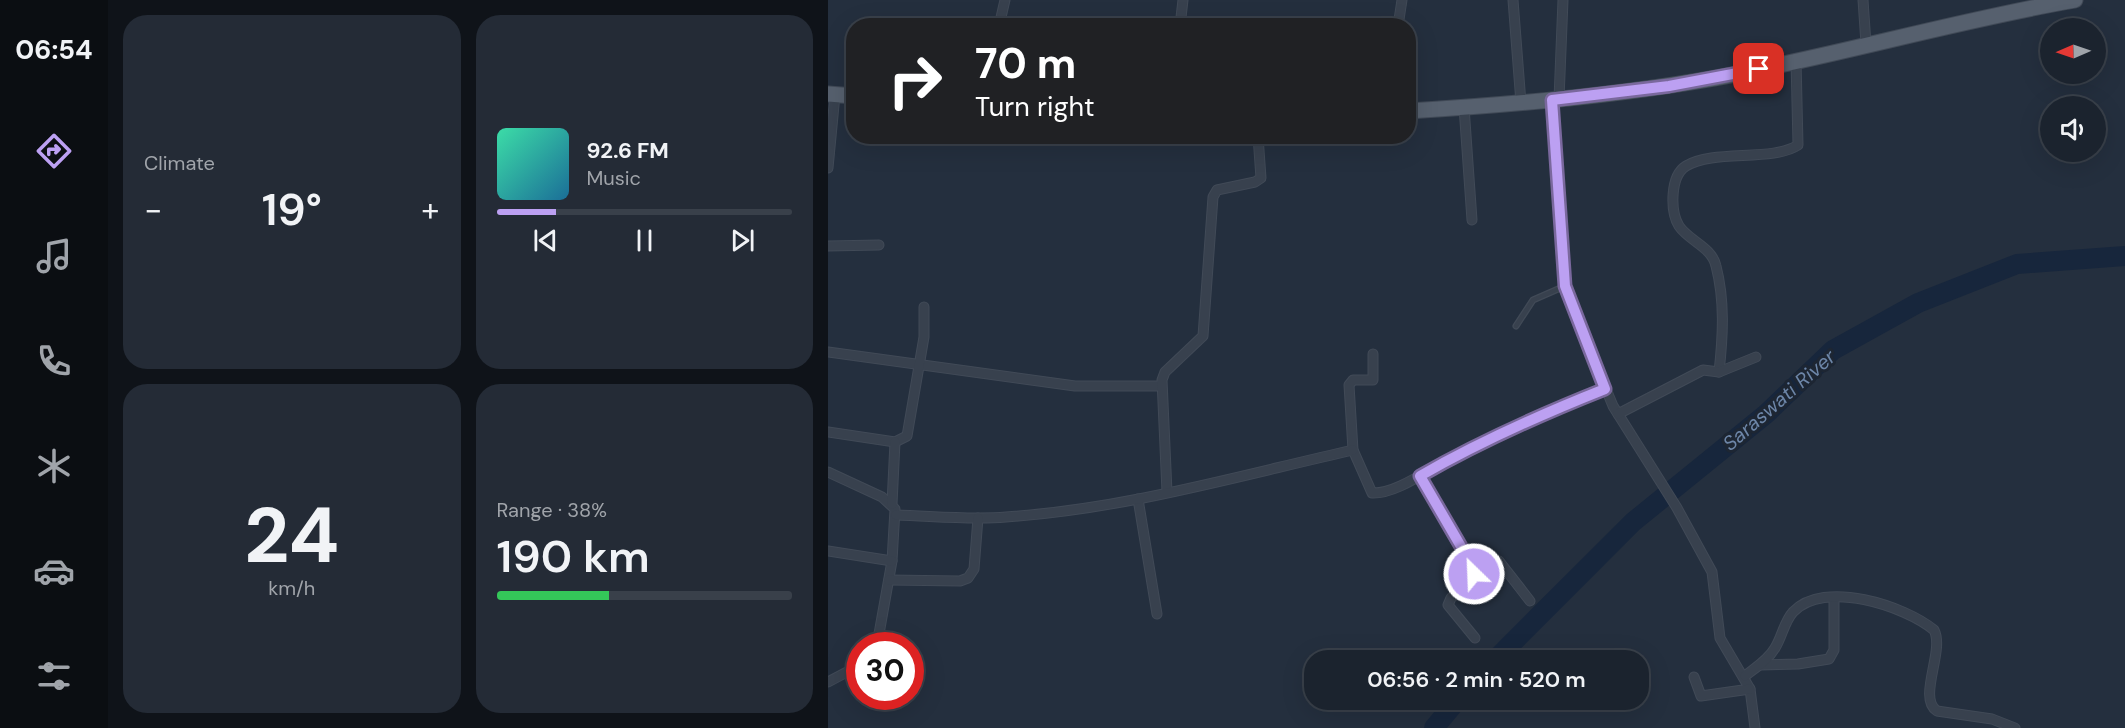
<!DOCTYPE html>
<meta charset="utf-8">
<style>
body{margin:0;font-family:"DM Sans",sans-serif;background:#242b36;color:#f1f3f6;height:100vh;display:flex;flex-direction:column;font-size:22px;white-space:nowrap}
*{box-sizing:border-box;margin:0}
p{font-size:20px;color:#a0a4aa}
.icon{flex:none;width:33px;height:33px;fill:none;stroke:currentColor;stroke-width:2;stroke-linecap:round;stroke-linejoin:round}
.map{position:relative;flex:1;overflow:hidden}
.drawer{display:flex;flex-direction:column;gap:15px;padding:15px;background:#0f1319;width:720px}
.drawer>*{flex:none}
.hud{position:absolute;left:18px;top:18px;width:570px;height:126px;border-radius:24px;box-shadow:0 6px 24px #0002,0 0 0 2px #39404a;background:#202124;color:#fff;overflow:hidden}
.needle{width:39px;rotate:268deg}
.controls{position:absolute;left:1212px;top:18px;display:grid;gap:12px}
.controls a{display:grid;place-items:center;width:66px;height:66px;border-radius:50%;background:#1b232e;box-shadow:0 6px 24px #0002,0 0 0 2px #39404a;font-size:30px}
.speed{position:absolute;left:18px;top:632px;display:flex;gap:12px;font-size:30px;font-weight:700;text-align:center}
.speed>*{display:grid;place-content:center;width:78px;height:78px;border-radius:50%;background:#1b232e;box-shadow:0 6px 24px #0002,0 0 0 2px #39404a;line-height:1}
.speed .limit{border:9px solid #d22;background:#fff;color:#111}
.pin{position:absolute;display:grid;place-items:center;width:51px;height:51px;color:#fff;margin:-26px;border-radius:12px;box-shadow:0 3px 9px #0006}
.me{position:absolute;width:66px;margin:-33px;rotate:336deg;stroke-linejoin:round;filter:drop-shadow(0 0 4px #0008)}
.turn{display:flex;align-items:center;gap:21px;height:126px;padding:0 30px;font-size:27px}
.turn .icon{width:78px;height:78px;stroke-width:2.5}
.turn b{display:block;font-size:42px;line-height:51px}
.big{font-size:45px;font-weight:600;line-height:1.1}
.drawer .widget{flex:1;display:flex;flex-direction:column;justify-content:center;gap:9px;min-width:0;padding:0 21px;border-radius:24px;background:#242b36}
.drawer .dial{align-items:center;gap:0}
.dial b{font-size:78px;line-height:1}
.song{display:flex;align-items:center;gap:18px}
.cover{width:72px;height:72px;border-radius:9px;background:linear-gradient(135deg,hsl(160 70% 55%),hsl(200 70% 35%))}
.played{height:6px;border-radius:3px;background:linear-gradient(90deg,#bca0f2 20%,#39404a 20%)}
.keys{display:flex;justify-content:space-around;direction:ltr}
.heat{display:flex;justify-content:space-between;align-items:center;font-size:33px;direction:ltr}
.charge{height:9px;border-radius:4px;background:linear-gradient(90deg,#34c759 38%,#39404a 0)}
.drawer .tiles{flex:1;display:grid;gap:15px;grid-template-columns:repeat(2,1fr)}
.trip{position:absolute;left:476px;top:650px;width:345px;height:60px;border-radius:24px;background:#1b232e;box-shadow:0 6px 24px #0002,0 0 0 2px #39404a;font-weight:600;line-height:60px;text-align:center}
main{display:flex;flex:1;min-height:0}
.tabs{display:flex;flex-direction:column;width:108px;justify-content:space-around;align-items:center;background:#0b0e12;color:#a0a4aa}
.tabs .icon{width:42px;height:42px}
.tabs .selected{color:#bca0f2}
.tabs b{font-size:27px;color:#f1f3f6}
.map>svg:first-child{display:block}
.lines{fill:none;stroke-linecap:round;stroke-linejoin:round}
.river{stroke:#17263c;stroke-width:20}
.service-casing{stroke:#414a57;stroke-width:7}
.minor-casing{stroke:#414a57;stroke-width:11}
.primary-casing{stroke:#414a57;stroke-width:17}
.service{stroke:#38414e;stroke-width:4.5}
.minor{stroke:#38414e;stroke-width:9}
.primary{stroke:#56606e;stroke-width:15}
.route-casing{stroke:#7a689d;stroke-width:15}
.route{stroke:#bca0f2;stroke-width:10}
.labels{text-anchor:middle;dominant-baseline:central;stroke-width:6;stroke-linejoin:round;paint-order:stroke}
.water-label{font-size:20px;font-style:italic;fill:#6d86a8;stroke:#1d2633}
</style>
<main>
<nav class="tabs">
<b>06:54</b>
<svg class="icon selected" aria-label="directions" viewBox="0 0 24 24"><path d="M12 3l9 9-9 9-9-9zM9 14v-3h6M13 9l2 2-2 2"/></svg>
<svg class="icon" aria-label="music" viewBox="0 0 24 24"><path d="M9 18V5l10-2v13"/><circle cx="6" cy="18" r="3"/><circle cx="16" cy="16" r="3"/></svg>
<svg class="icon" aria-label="phone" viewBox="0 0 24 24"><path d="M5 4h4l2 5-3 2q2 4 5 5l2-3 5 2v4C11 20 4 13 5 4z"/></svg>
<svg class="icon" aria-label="climate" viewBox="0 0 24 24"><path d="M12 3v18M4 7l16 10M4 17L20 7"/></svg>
<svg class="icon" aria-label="car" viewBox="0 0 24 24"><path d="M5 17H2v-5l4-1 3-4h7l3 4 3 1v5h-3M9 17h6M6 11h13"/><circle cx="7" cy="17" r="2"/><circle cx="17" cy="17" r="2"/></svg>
<svg class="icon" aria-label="filters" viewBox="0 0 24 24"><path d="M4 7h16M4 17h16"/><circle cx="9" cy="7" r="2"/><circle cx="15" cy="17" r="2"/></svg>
</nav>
<section class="drawer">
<div class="tiles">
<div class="widget"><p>Climate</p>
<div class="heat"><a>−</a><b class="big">19°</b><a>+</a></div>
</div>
<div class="widget">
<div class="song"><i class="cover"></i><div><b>92.6 FM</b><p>Music</p></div></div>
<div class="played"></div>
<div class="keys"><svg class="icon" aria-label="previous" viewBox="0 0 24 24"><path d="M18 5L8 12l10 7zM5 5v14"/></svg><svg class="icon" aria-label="pause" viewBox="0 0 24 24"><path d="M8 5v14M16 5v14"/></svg><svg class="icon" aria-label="next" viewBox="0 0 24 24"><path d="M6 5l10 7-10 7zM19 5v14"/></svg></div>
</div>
<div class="widget dial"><b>24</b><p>km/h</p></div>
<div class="widget"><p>Range · 38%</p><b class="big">190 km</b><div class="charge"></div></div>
</div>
</section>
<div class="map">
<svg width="1297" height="728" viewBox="0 0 1297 728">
<rect width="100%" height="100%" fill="#242f3e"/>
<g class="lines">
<g class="river">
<path d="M667 660 805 522 938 414 1005 350 1090 303 1189 264 1297 256"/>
<path d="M606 728 630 699"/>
</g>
<defs>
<path id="service" d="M688 326 705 300 737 286"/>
<g id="minor">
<path d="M685 0 693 103"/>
<path d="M1035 0 1038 44"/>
<path d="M171 26 177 0"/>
<path d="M352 26 355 0"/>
<path d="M570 26 574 0"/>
<path d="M731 99 735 0"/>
<path d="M724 100 738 292 785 406 849 508 884 572 892 638 922 689 927 728"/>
<path d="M636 107 644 220"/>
<path d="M0 168 7 95"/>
<path d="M0 246 51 245"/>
<path d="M0 352 247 386H333"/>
<path d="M545 354V380H525L521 385 525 450 544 493C570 494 603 467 627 456 676 433 726 409 777 389"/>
<path d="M891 372C895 336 897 301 888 266 884 247 861 241 851 226 842 211 842 176 858 166 885 149 945 162 970 145L968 60"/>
<path d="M790 414 875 370 891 372 928 357"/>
<path d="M0 432 67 442 79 436 96 337V307"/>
<path d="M0 472 54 497 67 509 64 561 49 645"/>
<path d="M592 476 646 570 644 580 623 598 620 605 647 638"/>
<path d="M339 492 334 380 337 372 375 336 385 197 389 190 427 182 433 178 430 136"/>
<path d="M310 499 329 614"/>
<path d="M64 504 67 442"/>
<path d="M68 515C105 516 142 520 178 517 296 509 410 476 525 450"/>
<path d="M0 551 64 561"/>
<path d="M61 580 132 581 140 578 146 569 150 518"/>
<path d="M644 580 665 563 671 561 702 601"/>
<path d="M932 665 970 664 1001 659 1006 650V598"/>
<path d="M917 676C927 668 940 660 947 648 954 637 956 622 965 612 996 579 1077 606 1106 630 1117 651 1089 698 1109 711L1164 719 1187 728"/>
<path d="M866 677 873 696 922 689"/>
<path d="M0 682 32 665"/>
</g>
<g id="primary">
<path d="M0 94 26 96"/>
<path d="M580 111C683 105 786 96 887 78 1008 56 1126 21 1247 0"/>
</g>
</defs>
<use href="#service" class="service-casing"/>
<use href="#minor" class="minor-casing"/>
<use href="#primary" class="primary-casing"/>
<use href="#service" class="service"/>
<use href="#minor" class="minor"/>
<use href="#primary" class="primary"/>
</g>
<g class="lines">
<defs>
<path id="route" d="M646 574 642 562 592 476C651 442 714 414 777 389L737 286 724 100 841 86 931 69"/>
</defs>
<use href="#route" class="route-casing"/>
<use href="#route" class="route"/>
</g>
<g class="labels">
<g class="water-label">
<text transform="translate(951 400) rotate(-41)">Saraswati River</text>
</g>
</g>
</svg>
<div class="controls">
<a><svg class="needle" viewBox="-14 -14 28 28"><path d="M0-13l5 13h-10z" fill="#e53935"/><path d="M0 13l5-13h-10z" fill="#a0a4aa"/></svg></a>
<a><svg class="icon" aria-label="sound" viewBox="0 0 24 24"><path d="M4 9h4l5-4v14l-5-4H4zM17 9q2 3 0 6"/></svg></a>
</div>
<div class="speed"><div class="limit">30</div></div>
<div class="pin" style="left:931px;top:69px;background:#d93025"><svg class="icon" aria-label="arrive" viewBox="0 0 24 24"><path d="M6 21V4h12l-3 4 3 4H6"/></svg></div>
<svg class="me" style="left:646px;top:574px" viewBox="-20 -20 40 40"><circle r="17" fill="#bca0f2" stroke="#fff" stroke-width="3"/><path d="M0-11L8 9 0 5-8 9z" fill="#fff"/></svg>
<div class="trip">06:56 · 2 min · 520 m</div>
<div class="hud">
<div class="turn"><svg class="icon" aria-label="right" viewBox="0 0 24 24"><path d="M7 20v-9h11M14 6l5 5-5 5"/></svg><div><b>70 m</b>Turn right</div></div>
</div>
</div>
</main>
